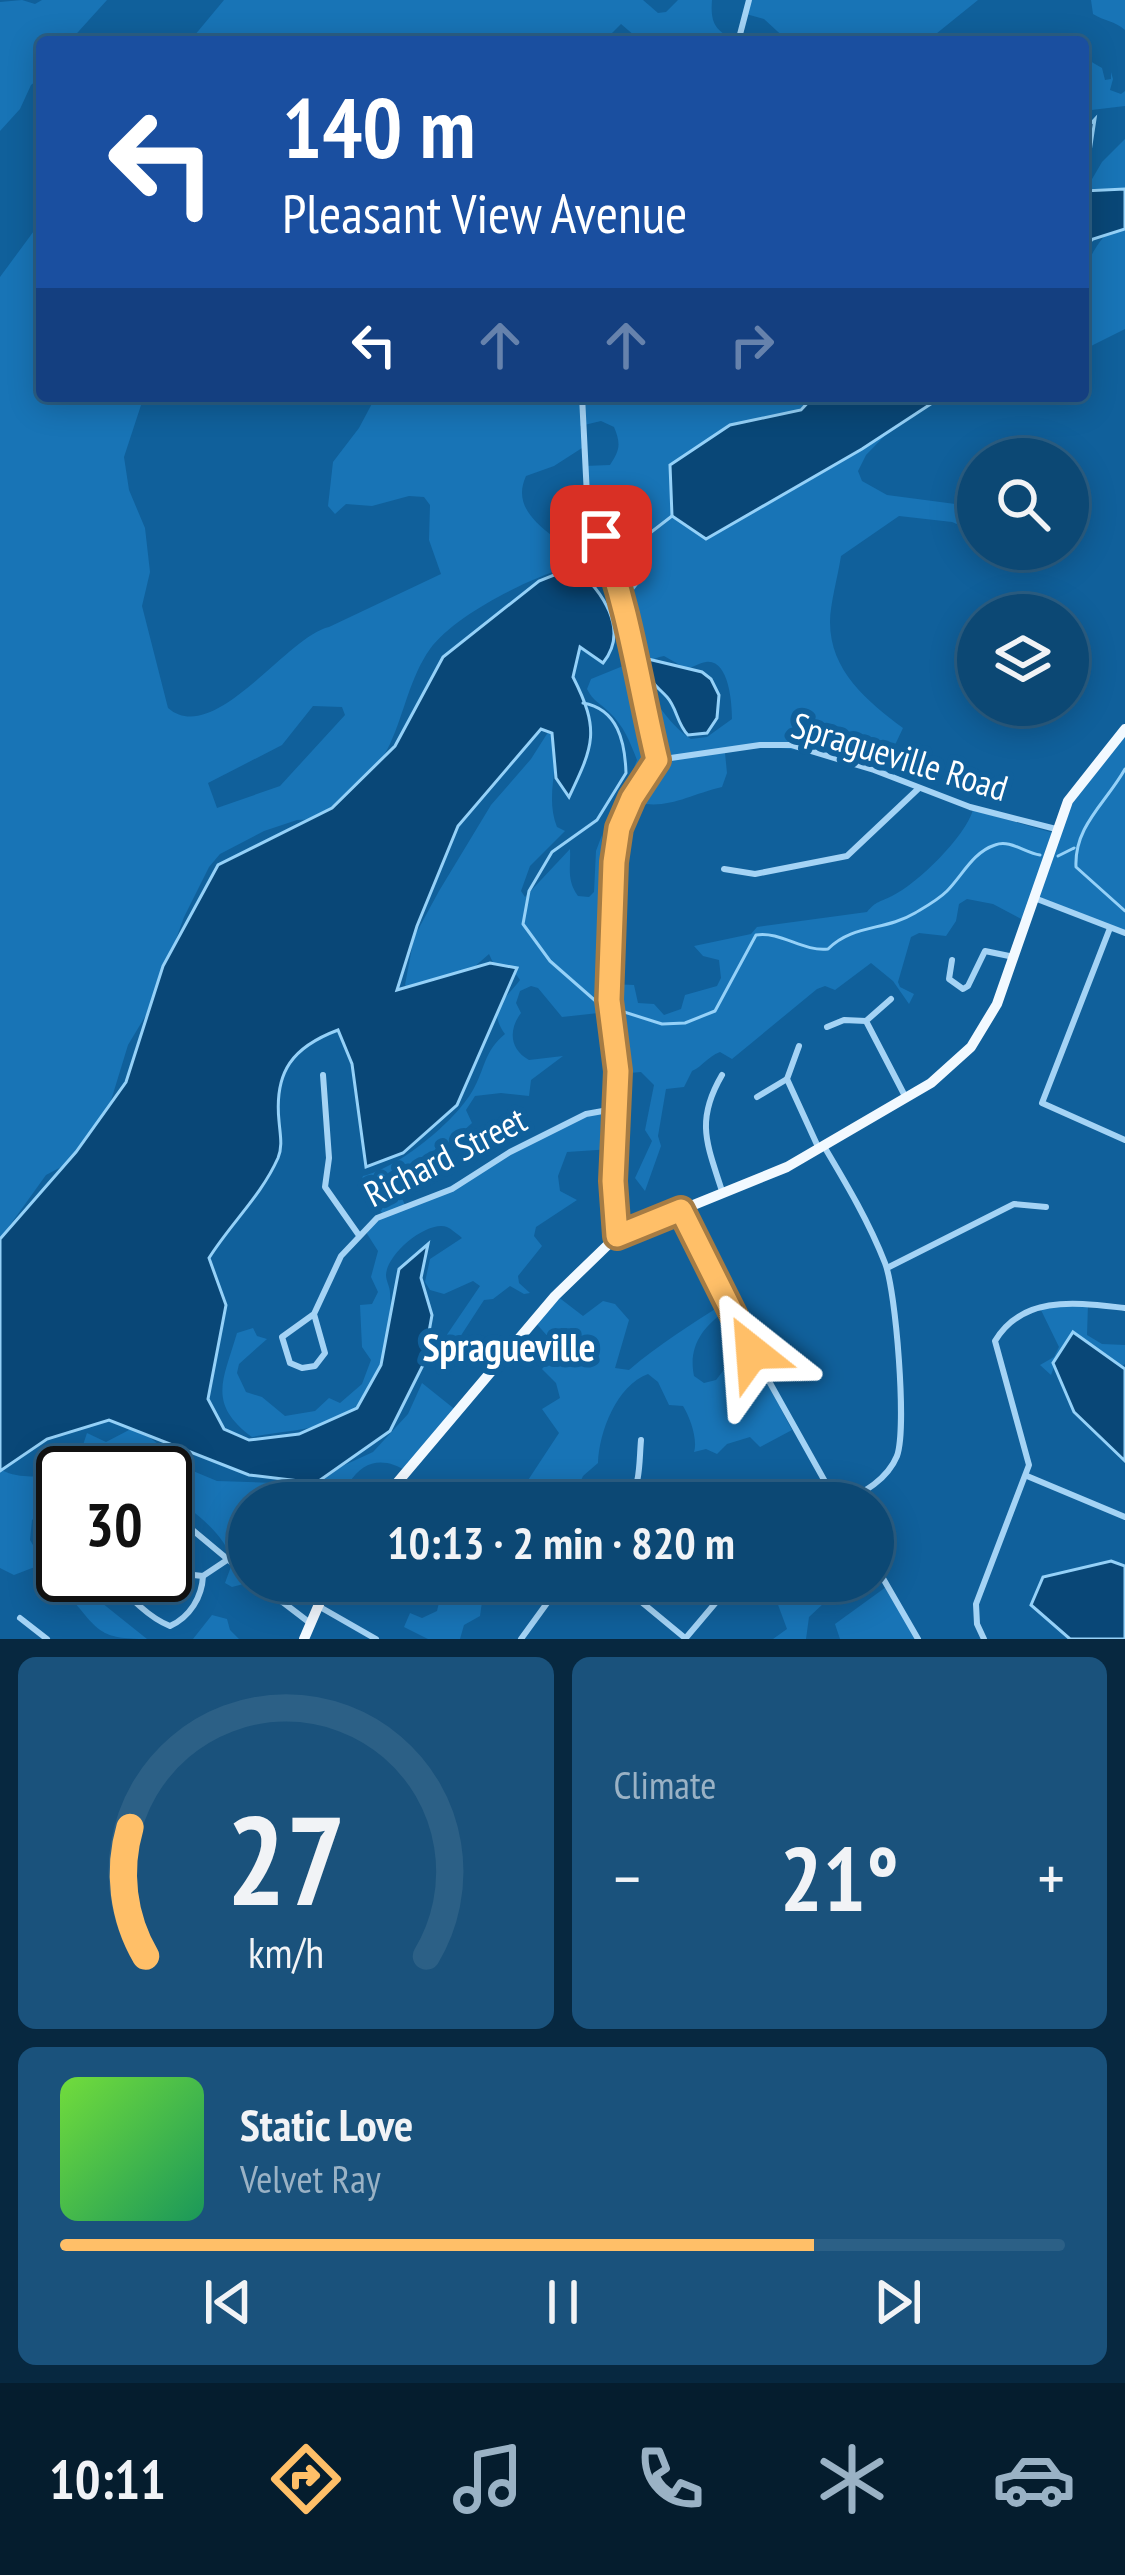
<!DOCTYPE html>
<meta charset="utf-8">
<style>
body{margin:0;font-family:"PT Sans Narrow",sans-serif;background:#1a527c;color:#f1f3f6;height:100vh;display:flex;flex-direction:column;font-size:45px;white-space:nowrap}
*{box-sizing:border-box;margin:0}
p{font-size:39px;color:#9ab2c5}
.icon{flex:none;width:66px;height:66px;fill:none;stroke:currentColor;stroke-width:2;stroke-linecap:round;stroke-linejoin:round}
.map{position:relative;height:1639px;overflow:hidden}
.sheet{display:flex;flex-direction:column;gap:18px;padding:18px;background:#072840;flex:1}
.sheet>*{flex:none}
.guide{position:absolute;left:36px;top:36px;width:1053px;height:366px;border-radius:12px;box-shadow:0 6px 30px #0003,0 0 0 3px #2c6086;background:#1a4fa0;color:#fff;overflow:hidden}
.controls{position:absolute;left:957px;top:438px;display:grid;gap:24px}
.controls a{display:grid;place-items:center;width:132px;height:132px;border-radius:50%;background:#0c4874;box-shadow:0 6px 30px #0003,0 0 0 3px #2c6086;font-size:60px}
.speed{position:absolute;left:36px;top:1446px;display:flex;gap:24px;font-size:60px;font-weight:700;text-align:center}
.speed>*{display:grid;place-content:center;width:156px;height:156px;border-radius:50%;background:#0c4874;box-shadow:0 6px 30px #0003,0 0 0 3px #2c6086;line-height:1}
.speed .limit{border:6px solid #111;border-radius:18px;background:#fff;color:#111}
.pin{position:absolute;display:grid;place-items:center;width:102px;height:102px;color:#fff;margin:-51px;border-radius:24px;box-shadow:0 6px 18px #0006}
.me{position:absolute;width:132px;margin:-66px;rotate:332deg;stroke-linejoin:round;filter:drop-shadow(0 0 9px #0008)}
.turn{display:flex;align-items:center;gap:42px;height:252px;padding:0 48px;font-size:54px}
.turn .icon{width:156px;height:156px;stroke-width:2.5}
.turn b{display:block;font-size:84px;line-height:102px}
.lanes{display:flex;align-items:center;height:114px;padding:0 48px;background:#0003;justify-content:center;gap:60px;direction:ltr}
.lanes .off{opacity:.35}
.big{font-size:90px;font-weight:700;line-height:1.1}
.sheet .widget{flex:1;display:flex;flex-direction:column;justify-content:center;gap:18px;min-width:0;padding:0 42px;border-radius:18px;background:#1a527c}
.sheet .dial{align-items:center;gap:0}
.dial svg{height:312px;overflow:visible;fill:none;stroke:#2c6086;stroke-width:7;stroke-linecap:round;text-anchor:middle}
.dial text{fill:#f1f3f6;stroke:none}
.song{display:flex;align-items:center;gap:36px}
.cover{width:144px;height:144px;border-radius:18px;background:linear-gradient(135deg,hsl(100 70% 55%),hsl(150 70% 35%))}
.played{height:12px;border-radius:6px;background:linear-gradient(90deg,#ffbf68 75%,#2c6086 75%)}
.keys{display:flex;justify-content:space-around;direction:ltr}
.heat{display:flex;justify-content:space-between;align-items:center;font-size:66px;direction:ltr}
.sheet .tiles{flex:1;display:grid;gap:18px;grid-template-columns:1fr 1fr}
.widget:last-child{grid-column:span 2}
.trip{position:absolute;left:228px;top:1482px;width:666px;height:120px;border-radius:60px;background:#0c4874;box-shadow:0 6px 30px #0003,0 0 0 3px #2c6086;font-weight:700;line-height:120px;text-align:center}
.dock{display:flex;height:192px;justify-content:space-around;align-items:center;background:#051d2e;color:#9ab2c5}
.dock .icon{width:84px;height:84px}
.dock .active{color:#ffbf68}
.dock b{font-size:54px;color:#f1f3f6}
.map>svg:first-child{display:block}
.green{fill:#1874b6;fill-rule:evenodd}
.water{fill:#094777;stroke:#95d1f8;stroke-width:3}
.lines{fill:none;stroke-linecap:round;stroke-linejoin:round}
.stream{stroke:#95d1f8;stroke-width:3}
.street{stroke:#a4d3f5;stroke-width:6}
.primary{stroke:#f2f9ff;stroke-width:10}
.route-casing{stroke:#a67c44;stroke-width:30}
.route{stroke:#ffbf68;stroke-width:21}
.labels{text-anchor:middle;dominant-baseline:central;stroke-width:12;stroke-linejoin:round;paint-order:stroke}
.street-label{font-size:36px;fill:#fff;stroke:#10609b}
.neighbourhood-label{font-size:39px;font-weight:bold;fill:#fff;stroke:#10609b}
</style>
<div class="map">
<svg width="1125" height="1639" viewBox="0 0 1125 1639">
<rect width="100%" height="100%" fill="#10609b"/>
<g class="green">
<path d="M22 0 35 4 42 0H107L69 42H42V76L31 85 20 109 0 131V2Z"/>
<path d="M224 0H643L658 13 666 12 678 0H712C710 25 716 31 738 42H642L621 24 603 42H189Z"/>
<path d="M749 0H978L926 42H789L764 19 746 14Z"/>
<path d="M1091 0H1125V30C1115 21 1104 21 1093 14Z"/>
<path d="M1083 57 1102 68 1105 80 1111 79V72L1113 79 1110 90 1121 94 1125 91V106L1083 111Z"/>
<path d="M1125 139V194L1096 198 1088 186 1102 162Z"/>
<path d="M1125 216V329L1083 350C1083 287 1073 260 1125 216Z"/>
<path d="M42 220V396H144L124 457 129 490 145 528 150 572 142 606 168 708C214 748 287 636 329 627L441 574 429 540 430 505 424 497 409 496 372 506 346 504 335 514 328 506 333 462 359 428 376 396H554L602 403 622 396H817L791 415 897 423 866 455 858 471 862 481 887 495 978 507V533L952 522 899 516 841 556C838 576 830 604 830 622 830 671 867 701 903 728L894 747 900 762 893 779C830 758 792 738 725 753L727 773 722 787C684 796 663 814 622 798L637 760C630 742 624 726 609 712 600 703 593 701 587 689L591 679 623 666 615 603 621 600 609 560C593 566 579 563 564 568 524 581 455 615 430 649 410 677 404 714 390 744 376 774 347 796 323 819L297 820 264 831 220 854 209 867 184 917 152 1005 128 1045 102 1130 82 1156 46 1175 0 1239V277ZM601 421 614 427C621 444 620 450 610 465L584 466 586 497 597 528 579 535 572 532 551 535C531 519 514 502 526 476L554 466 582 448 580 426ZM664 656 687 669C693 667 699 663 706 662 729 659 732 703 732 719L707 737 691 739C670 727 619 663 664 656ZM313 706 342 707 345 715 280 786 217 808 208 783 282 745Z"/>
<path d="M552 726C564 756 543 792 557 827L565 831 530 866 521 891 525 897 570 849C571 866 566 880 578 896L589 897 594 892 596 851 602 835 601 864 611 881 612 984 634 985 638 1003 654 1004 664 1015 681 1009 685 995 717 986 721 978 719 960 703 956 694 946 751 934 757 927 867 912C876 901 880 902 892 896 917 884 965 837 973 810L1057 834 1083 779 1125 730V933L1037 900 1027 922 993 904 967 899 959 904 956 921 946 936 919 933 911 937 898 982 900 987 914 994 909 1004 893 981 871 963 835 990 825 986 817 989 732 1059 720 1052C707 1057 703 1066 692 1071L684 1087 666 1089 658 1136 661 1146 645 1191 635 1178 652 1141 645 1130 654 1085 641 1072 618 1074 608 1012 562 1017 538 988 531 986 520 991 516 1003 521 1013C508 1030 510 1050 529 1060L563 1056 531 1080 529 1096 501 1093 475 1096 466 1110 472 1123 452 1141V1153L430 1152C422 1158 400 1176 396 1185L405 1205C478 1182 536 1125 612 1110V1149L567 1152 558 1176 560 1191 577 1200 536 1227 534 1236 542 1246 518 1276 519 1283 530 1293 524 1294 510 1286 493 1299 484 1300 460 1337 462 1350 449 1349 437 1362 444 1339 480 1286 473 1281 444 1294 430 1290 425 1282 430 1259 462 1238C460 1236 450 1228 447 1227 428 1220 387 1253 386 1275 386 1281 390 1287 390 1293 393 1329 386 1382 359 1408 338 1429 280 1431 252 1437 207 1403 223 1381 237 1333L253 1328 257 1336 267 1339 239 1364 237 1373 246 1392 262 1397 285 1416 315 1411 329 1398 340 1403 362 1384 371 1360 362 1347 360 1305 372 1304 378 1292 371 1277 378 1251 364 1229 383 1214 372 1201V1190L360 1185 363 1176C398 1168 455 1122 473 1090 485 1069 484 1051 505 1034 487 1009 504 1001 520 980L513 970 495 967 489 954 441 996 421 1001 405 985 414 937 439 891 491 805 531 759Z"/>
<path d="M557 1296 583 1316 603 1301 615 1304 629 1320 615 1368 629 1370C659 1344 691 1325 724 1303L727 1310C702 1327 688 1347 694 1376L704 1383 716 1380 730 1362 750 1351 792 1430 760 1447 750 1437 727 1444 717 1454 706 1449 694 1452C698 1440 690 1417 683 1406L669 1405 658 1382 648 1374C617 1385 599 1432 598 1463L583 1476 571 1503H513L559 1433 542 1409 560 1398 556 1383 542 1369 555 1355 557 1347 535 1322Z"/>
<path d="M1088 1304 1087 1335 1102 1344 1125 1345V1364L1117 1369 1057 1359 1051 1375 1040 1365 1054 1357 1059 1347 1040 1308Z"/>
<path d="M422 1383 457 1411 408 1472C385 1457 364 1459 349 1483L354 1497H344L332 1503H249V1581H255L232 1587 225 1583 233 1561C224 1534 191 1506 165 1495V1473H88L82 1448 87 1433 106 1442 129 1430H140L193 1471 217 1481 303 1484 373 1452 408 1414Z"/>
<path d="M0 1469C23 1482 40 1472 63 1480V1499L57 1511 43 1510 32 1520 30 1540 37 1552 48 1555 47 1567 40 1565 14 1575 0 1568Z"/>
<path d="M92 1578 103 1588 102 1603 147 1639C99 1639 99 1631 70 1597L69 1580 82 1582Z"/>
<path d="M444 1581H485L480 1616 464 1625 460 1639H428L404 1627 410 1613 422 1618 437 1611Z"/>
<path d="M787 1581H830L840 1588 809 1617 806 1639H773L787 1629 774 1594Z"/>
<path d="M886 1587 917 1639H840L835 1624Z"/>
<path d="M212 1615 227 1619 230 1630 239 1639H193Z"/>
</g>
<g class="water">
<path d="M1095 119 1084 191 1125 189V229L1093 239 1083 248V132Z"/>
<path d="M814 396H943L862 449 706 539 672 516 670 465 730 425 801 410Z"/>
<path d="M574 567C602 590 630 630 603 663L580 647 573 677C600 730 594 745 569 797L556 778 552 733 541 729 458 826 417 926 397 990 490 963 517 968 457 1105 403 1153 366 1167 352 1064 338 1030C293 1047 274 1071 279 1121 280 1134 283 1146 278 1158 261 1196 231 1223 209 1258L226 1305 208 1399 224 1429 249 1440 299 1434 357 1408 381 1365 399 1269 428 1244 421 1278 432 1315 423 1365 390 1431 316 1483 249 1475 109 1420 47 1439 0 1471V1239L76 1152 126 1082 163 966 218 865 332 808 395 746 443 657 539 581Z"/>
<path d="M648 659 702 672 711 679 719 695 717 718 707 733 688 735C677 724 677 708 667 697 655 684 648 682 644 663Z"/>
<path d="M1073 1332 1125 1369V1461L1074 1412 1053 1363Z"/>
<path d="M1111 1561 1125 1566V1639H1070L1031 1605 1043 1577Z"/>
</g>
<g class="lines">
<g class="stream">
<path d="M615 622 618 608 645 573 650 533 672 516"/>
<path d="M583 703C618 709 625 742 626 773L597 820 552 852 529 891 523 924 550 961 599 1004 662 1024 685 1023 715 1011 756 935C781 931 803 952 828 949 853 924 885 931 915 913 925 907 938 900 947 891 962 876 973 852 995 845 1010 839 1025 853 1040 855"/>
<path d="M1125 769C1106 803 1074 826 1076 867L1125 911"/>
<path d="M1058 856 1074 848"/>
</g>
<g class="street">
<path d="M738 42 749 0"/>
<path d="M582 396 587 496 629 617 638 683 657 760 632 798 619 828 614 862 609 1000 618 1071 613 1181 617 1234"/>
<path d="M657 760 760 745H791L874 770 970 807 1056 829"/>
<path d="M724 869 755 874 847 856 918 789"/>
<path d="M1037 899 1125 933"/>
<path d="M1110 928 1042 1103 1125 1140"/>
<path d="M952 960 949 979 963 989 968 986 985 951 1014 957"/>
<path d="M891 999 866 1021 906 1098"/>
<path d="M827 1027 844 1020 866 1021"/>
<path d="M799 1046 787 1079 819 1149"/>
<path d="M323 1075 329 1158 325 1187 358 1234"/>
<path d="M722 1075C695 1121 707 1144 722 1191"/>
<path d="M757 1097 787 1079"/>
<path d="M825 1148C847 1185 869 1222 885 1263 896 1291 907 1428 897 1456 887 1480 864 1492 842 1503"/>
<path d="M681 1209 732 1315 837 1503"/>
<path d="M887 1268 1014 1204 1046 1207"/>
<path d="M314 1314 325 1353 315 1366 302 1368 290 1363 282 1337 314 1314 341 1256 377 1218 452 1189 510 1152 586 1114 614 1109"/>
<path d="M1027 1476 1125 1517"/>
<path d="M627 1503C641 1486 639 1462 641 1440"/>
<path d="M165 1507 249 1577"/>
<path d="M873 1561 918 1639"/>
<path d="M165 1572 203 1576 227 1560"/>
<path d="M121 1575 118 1579C126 1597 152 1619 170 1626 190 1617 202 1597 203 1576"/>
<path d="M255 1581 310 1623"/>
<path d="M616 1581 685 1638"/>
<path d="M320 1607 376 1639"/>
<path d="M20 1618 47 1639"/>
<path d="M521 1639 563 1581"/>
<path d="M685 1639 734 1581"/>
<path d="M984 1639 977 1624 976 1604 1029 1465 995 1341C1023 1294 1078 1303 1125 1308"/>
</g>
<g class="primary">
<path d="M380 1503 555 1296 617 1236 787 1167 931 1083 971 1047 997 1004 1068 801 1125 729"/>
<path d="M304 1639 329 1581"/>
</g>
</g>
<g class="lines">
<defs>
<path id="route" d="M601 536C629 609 639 685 657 760L632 798 619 828 614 862 609 1000 618 1071 613 1181 617 1236 681 1210 752 1352"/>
</defs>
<use href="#route" class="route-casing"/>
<use href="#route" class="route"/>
</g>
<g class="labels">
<g class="street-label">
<text transform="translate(900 756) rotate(17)">Spragueville Road</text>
<text transform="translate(445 1156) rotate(-27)">Richard Street</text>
</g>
<g class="neighbourhood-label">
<text x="509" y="1346">Spragueville</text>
</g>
</g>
</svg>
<div class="controls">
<a><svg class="icon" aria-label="search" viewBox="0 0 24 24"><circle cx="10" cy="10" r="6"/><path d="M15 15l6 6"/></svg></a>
<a><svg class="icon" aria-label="layers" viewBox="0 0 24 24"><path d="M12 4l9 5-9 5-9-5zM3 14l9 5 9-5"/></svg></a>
</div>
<div class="speed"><div class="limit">30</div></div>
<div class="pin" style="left:601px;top:536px;background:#d93025"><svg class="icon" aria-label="arrive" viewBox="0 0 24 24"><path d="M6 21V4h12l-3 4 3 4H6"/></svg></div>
<svg class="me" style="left:752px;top:1352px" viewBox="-20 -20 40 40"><path d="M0-17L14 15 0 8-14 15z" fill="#ffbf68" stroke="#fff" stroke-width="4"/></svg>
<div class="trip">10:13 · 2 min · 820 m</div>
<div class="guide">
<div class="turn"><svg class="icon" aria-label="left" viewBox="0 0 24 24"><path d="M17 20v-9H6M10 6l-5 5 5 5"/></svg><div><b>140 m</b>Pleasant View Avenue</div></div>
<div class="lanes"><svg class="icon" aria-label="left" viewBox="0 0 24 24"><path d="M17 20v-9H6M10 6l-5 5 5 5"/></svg><svg class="icon off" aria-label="ahead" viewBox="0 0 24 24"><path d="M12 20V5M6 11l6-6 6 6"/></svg><svg class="icon off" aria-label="ahead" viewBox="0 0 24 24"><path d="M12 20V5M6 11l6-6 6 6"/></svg><svg class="icon off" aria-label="right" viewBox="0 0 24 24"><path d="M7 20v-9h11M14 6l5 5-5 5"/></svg></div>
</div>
</div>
<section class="sheet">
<div class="tiles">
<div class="widget dial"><svg viewBox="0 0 100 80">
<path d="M14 69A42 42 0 1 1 86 69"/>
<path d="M14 69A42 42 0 0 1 10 36" stroke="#ffbf68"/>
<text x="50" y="56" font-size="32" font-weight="700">27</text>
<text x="50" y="72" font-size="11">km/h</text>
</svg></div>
<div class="widget"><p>Climate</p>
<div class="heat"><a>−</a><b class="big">21°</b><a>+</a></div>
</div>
<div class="widget">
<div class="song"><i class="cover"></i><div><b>Static Love</b><p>Velvet Ray</p></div></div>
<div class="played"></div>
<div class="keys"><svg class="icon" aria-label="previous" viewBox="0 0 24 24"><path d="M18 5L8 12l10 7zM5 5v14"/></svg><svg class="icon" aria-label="pause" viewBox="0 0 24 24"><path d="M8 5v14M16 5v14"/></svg><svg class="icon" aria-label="next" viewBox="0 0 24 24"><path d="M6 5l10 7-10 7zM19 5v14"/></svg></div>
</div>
</div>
</section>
<nav class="dock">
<b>10:11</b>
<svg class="icon active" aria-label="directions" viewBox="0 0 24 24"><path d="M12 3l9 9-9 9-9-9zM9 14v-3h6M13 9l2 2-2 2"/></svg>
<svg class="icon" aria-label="music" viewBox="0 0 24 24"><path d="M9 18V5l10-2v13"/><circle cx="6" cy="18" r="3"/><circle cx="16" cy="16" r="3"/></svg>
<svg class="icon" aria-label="phone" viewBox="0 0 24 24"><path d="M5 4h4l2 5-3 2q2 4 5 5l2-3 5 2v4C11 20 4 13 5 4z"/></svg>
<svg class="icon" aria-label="climate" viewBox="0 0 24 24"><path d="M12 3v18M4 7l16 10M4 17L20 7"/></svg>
<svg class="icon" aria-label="car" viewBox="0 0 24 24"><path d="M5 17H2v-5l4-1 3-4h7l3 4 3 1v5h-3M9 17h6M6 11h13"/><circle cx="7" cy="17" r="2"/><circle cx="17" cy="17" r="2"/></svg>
</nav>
